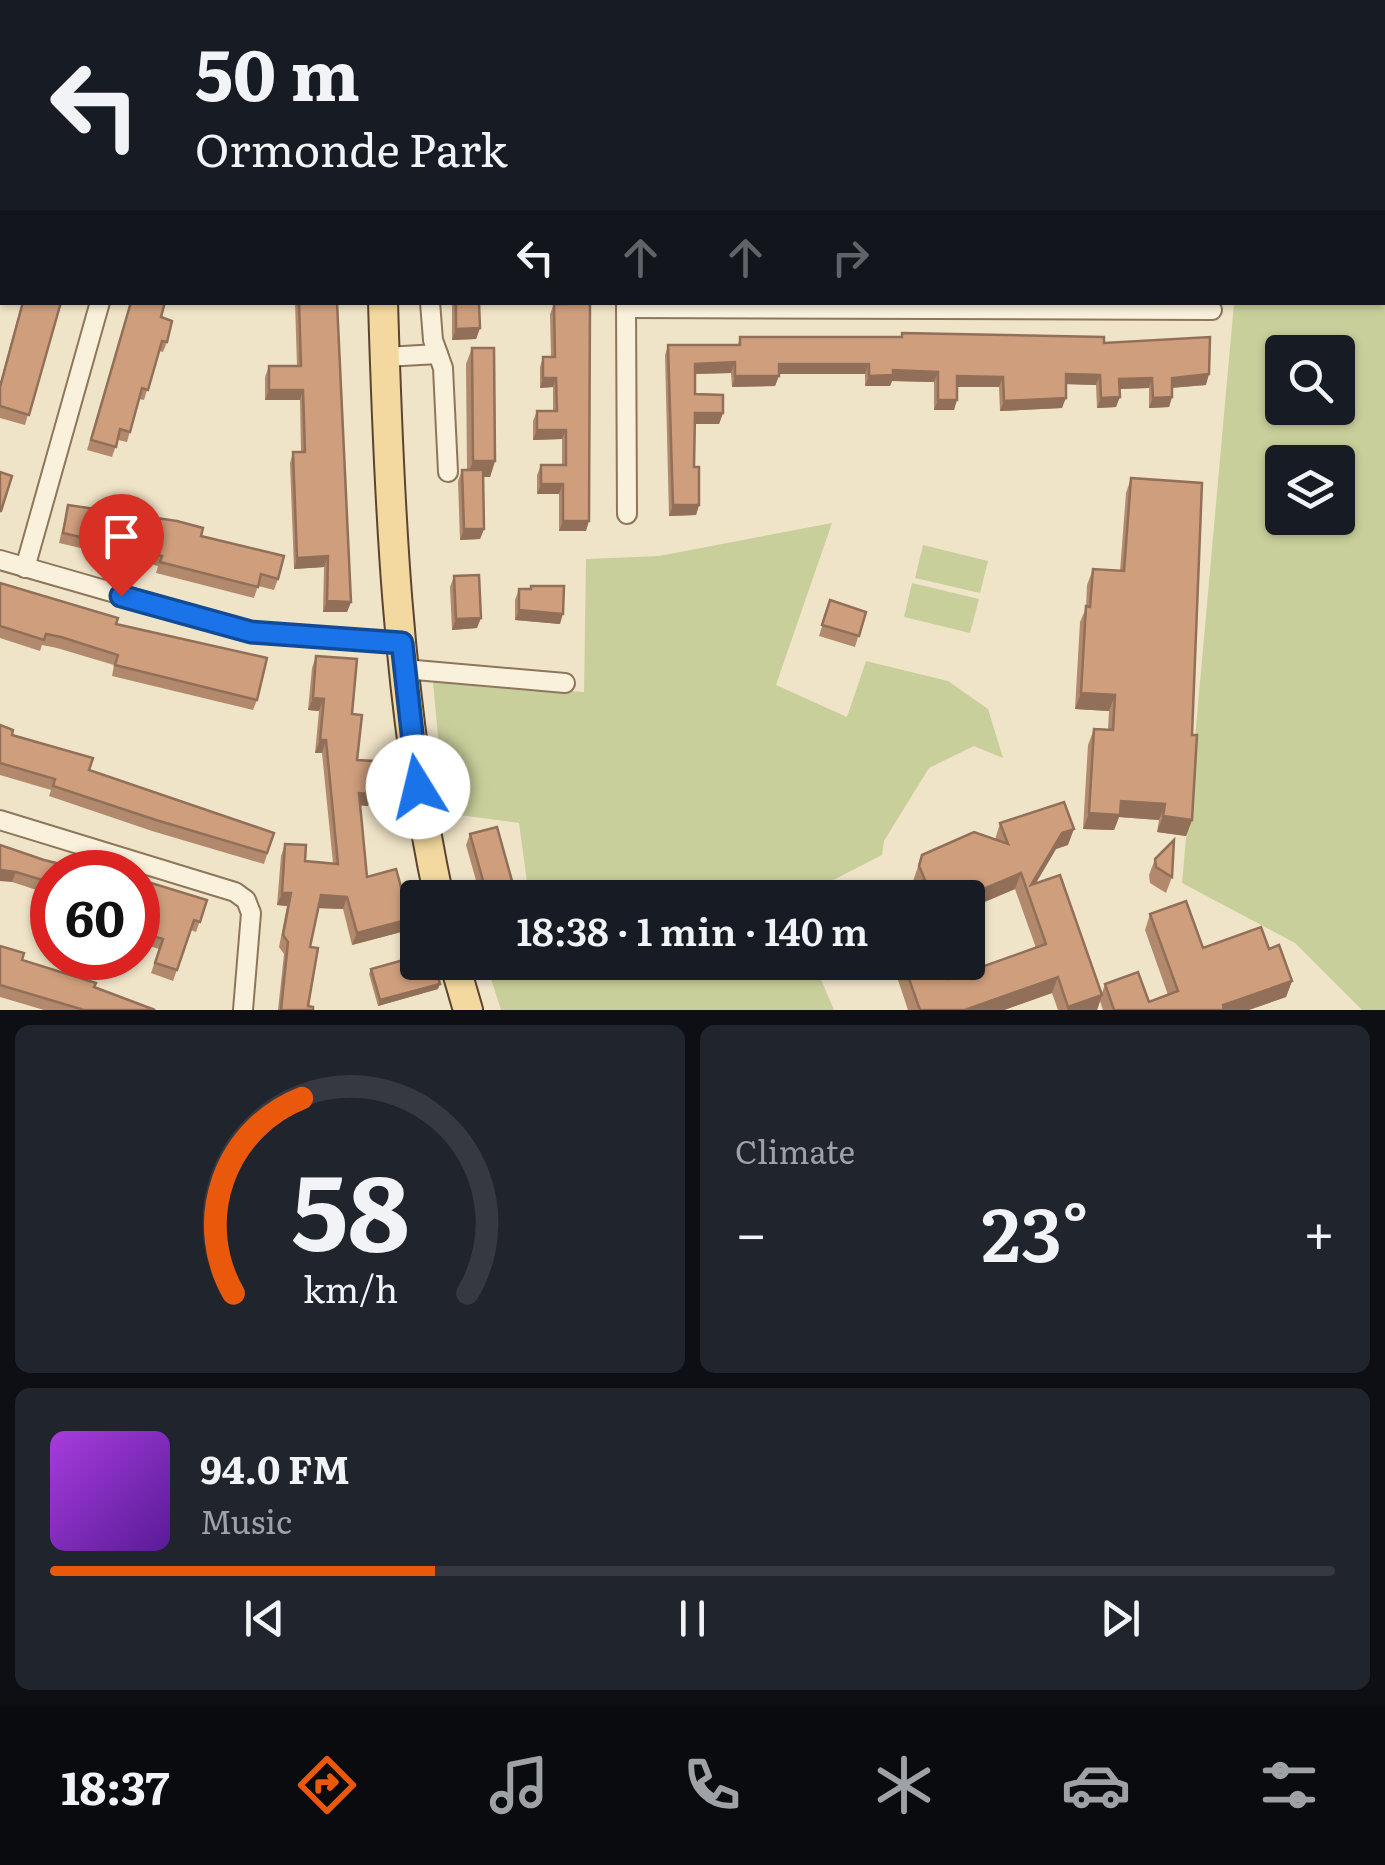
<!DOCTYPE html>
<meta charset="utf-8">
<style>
body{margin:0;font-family:Literata,serif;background:#20242c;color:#f1f3f6;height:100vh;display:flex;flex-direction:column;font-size:38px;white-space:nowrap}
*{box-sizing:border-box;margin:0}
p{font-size:32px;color:#9ea1a6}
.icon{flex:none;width:55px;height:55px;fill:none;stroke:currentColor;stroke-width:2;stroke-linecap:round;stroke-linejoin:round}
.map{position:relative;height:1010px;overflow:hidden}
.panel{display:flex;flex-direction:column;gap:15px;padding:15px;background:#0d0f14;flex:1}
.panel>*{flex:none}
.hud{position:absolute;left:0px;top:0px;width:1385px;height:305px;box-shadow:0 2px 8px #0004;background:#171b24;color:#f1f3f6;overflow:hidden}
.fabs{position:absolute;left:1265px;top:335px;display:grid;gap:20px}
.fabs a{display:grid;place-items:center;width:90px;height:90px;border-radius:10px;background:#171b24;box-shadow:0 2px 8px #0004;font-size:50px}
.speed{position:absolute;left:30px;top:850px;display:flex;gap:20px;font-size:50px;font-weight:700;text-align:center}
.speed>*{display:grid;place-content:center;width:130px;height:130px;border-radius:50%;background:#171b24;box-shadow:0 2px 8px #0004;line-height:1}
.speed .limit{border:15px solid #d22;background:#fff;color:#111}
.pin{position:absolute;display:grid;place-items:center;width:85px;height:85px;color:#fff;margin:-102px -42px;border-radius:50% 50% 50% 0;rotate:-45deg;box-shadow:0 0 10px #0007}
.pin .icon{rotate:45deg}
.me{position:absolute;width:110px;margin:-55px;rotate:351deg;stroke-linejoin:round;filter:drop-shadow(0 0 8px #0008)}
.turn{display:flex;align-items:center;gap:35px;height:210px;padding:0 30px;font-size:45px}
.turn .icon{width:130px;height:130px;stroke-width:2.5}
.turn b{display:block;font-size:70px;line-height:85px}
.lanes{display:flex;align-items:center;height:95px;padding:0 30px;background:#0003;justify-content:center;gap:50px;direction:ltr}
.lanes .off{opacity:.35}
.big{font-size:75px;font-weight:600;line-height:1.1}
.panel .widget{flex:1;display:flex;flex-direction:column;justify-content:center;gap:15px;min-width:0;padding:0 35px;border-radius:15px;background:#20242c}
.panel .dial{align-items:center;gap:0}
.dial svg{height:260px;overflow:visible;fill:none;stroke:#363941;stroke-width:7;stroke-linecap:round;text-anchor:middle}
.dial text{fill:#f1f3f6;stroke:none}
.song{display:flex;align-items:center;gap:30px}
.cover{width:120px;height:120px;border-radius:15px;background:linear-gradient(135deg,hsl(280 70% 55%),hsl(270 70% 35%))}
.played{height:10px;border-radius:5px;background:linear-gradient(90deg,#ea580c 30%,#363941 30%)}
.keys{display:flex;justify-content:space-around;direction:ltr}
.heat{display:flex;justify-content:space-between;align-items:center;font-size:55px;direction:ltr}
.panel .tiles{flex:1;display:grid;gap:15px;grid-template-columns:1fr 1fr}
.widget:last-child{grid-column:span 2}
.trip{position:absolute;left:400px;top:880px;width:585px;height:100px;border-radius:10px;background:#171b24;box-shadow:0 2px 8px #0004;font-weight:600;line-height:100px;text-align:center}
.tabs{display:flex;height:160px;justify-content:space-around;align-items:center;background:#090b0e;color:#9ea1a6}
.tabs .icon{width:70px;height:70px}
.tabs .active{color:#ea580c}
.tabs b{font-size:45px;color:#f1f3f6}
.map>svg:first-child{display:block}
.green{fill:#c9cf9b;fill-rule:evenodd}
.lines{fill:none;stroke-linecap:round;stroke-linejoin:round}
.minor-casing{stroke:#8d765c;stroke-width:22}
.primary-casing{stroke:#5b4430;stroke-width:32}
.minor{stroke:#faf1dc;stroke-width:18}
.primary{stroke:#f3d9a0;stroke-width:28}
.wall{fill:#b2896c}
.shaded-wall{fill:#916f58}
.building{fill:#cf9f7d;stroke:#916f58;stroke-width:2.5}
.route-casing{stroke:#114b97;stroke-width:25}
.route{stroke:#1a73e8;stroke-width:18}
</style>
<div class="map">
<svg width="1385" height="1010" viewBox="0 0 1385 1010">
<rect width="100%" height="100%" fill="#f0e4c8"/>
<g class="green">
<path d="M1251 0H1385V1010H1362L1295 943 1182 883 1234 303 1382 302V2ZM1282 352H1338V408H1282ZM1282 462H1338V518H1282Z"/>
<path d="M832 523 776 685 847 717 866 661 948 681 988 709 1003 758 974 746 929 768 884 841 882 855 800 897H529L519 823 445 813 433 682 584 692 586 559 659 556Z"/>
<path d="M923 545 988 561 980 593 915 578Z"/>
<path d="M912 583 979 599 970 633 904 617Z"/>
<path d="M486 963H814L834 1010H501Z"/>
</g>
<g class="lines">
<defs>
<g id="minor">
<path d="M865 0V2"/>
<path d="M628 2V0"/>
<path d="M0 89 2 90"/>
<path d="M430 302 433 340 443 368 448 472"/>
<path d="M626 302 627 514"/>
<path d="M626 308 1212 310"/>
<path d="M385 357 438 354"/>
<path d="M0 560 251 632 402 643"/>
<path d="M25 568 100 302"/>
<path d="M404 669 565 683"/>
<path d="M0 820 235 892 246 900 251 913 243 1010"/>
</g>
<g id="primary">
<path d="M381 2V0"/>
<path d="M383 302C389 502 397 702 439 898"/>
<path d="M454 962 468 1010"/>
</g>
</defs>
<use href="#minor" class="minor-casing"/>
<use href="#primary" class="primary-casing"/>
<use href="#minor" class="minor"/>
<use href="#primary" class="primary"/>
</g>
<g class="wall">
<rect x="990" y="0" width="199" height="2"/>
<path d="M22 302H61L25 425 0 418V383Z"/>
<path d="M131 302 161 317 167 342 163 352 159 351 144 400 139 399 127 442 118 440 112 457 87 450Z"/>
<path d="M295 302H337L351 602 347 612H323L324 567 294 569 290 463 293 452H301L300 400H265V377L269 366H297Z"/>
<path d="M452 302H479L480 328 476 339 452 340Z"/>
<path d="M562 302H590L586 531H559V494H537V475L541 465H562V439L533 440V421L537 411H553V387L540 388V367L543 357H551L550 314 554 304H562Z"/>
<path d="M902 333 1104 343 1206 385 1172 388V397L1169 407 1149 408V388L1120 389 1116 407 1097 408 1096 385 1066 384 1062 408 1000 411 999 387H957L954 410H934V382L892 381 890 386H865V374H779L775 386 732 387 731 373 695 374V394L723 413 719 424H694V467L699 505 696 515 669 516 665 355 668 345H738L740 337H901Z"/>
<path d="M472 348 495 461 490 477H483L484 529 480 539 460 540 458 481 462 470H467L466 364Z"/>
<path d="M1131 478 1192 735V820L1186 836 1157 832 1159 820 1119 817 1114 830 1083 829 1088 745 1094 729 1108 730 1109 711 1075 709 1080 622 1086 608 1087 585 1093 569 1120 571 1126 493Z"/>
<path d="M68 505 201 536 278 579 274 590 258 586 254 598 156 573 158 566 59 543Z"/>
<path d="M454 576 477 628 452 630 450 587Z"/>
<path d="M0 583 116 624 257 700 253 710 112 676 114 665 57 648 42 645 40 651 0 638Z"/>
<path d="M531 586 560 624 515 620V600L519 589H530Z"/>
<path d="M830 600 866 612 855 647 819 636Z"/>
<path d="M316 656 352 714 357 760 372 794 368 806 360 805 367 877 410 919 405 931 352 945 343 909 318 908 310 947 308 1006 313 1010H278L284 954 279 947 287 906 277 905 281 856 285 844 305 861 333 863 322 753H315L319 711 308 710 312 668Z"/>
<path d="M0 725 12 735 89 770 274 833 264 864 152 831 49 796 51 790 0 775Z"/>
<path d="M1000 823 1068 845 1056 849 1035 884 1102 993 1105 984 1149 1002 1168 995 1145 930 1150 914 1203 948 1269 949 1292 981 1286 997 1248 1010H1103L1100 1001 1097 1010H1058L1052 993 1004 1010H908L892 962H942L948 979 1036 948 1015 889 968 909V898H879L914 884 913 881 922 855 995 840Z"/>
<path d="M470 834 514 888 510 898H481L466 845Z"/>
<path d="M0 845 52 872V895L12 882Z"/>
<path d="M1155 859 1172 877 1166 893 1150 883 1149 875Z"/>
<path d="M138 879 207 900 196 932 191 930 173 981 151 973 159 949 143 944 149 922 138 918Z"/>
<path d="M0 946 22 960 155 1010H44L0 997Z"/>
<path d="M371 969 438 989 378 1006 369 974Z"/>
</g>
<g class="shaded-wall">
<path d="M480 328 476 339 452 340 456 329Z"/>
<path d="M735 362 731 373 691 374 695 364Z"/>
<path d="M779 364H869L865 374H775Z"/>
<path d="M893 370 938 372 934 382 892 381 890 386H865L869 376Z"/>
<path d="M1066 374 1100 375 1096 385 1062 384Z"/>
<path d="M1209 374 1206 385 1168 388 1172 378Z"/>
<path d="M735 376H779L775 386 732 387Z"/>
<path d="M957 376 1003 377 999 387H953Z"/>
<path d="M543 378H556L553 387 540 388Z"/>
<path d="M1152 378 1149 388 1116 389 1119 379Z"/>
<path d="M269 390H303L300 400H265Z"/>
<path d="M1120 397 1116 407 1097 408 1101 398Z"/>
<path d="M1172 397 1169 407 1149 408 1153 398Z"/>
<path d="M1066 398 1062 408 1000 411 1004 401Z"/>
<path d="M938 400H957L954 410H934Z"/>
<path d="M695 413H723L719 424H691Z"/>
<path d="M537 430H566L562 439 533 440Z"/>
<path d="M473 461H495L490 477H467Z"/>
<path d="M541 484H563L559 494H537Z"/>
<path d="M673 505H699L696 515 669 516Z"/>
<path d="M563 521H589L586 531H559Z"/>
<path d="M464 529H484L480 539 460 540Z"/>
<path d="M328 556 324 567 294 569 297 558Z"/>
<path d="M327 601 351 602 347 612H323Z"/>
<path d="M519 610 563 614 560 624 515 620Z"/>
<path d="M481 618 477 628 452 630 456 619Z"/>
<path d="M1081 693 1115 695 1109 711 1075 709Z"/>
<path d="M313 698 324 699 319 711 308 710Z"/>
<path d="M320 740H326L322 753H315Z"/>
<path d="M359 793 372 794 368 806 354 805Z"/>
<path d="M1121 801 1165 804 1159 820 1119 817 1114 830 1083 829 1089 813Z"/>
<path d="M1163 816 1192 820 1186 836 1157 832Z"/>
<path d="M1074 829 1068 845 1056 849 1029 895 1031 885 1062 833Z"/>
<path d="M0 870 16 872 12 882 0 881Z"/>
<path d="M1021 873 1015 889 968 909V898H962Z"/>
<path d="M514 888 510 898H487V895Z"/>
<path d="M282 893H291L287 906 277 905Z"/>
<path d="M321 895 347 897 343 909 316 908Z"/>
<path d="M410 919 405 931 352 945 357 933Z"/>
<path d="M1058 977 1052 993 1004 1010H965Z"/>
<path d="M1292 981 1286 997 1249 1010H1221L1223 1005Z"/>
<path d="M440 984 438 989 378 1006 380 1000Z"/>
<path d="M1102 995 1097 1010H1067L1068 1007Z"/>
</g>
<g class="building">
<path d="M284 0H326L325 2H283Z"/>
<rect x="437" y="0" width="21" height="2"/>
<path d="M553 0H594V2H566V1Z"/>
<rect x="671" y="0" width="36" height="2"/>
<rect x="755" y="0" width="86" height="2"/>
<rect x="897" y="0" width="23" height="2"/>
<rect x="995" y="0" width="45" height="2"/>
<path d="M1051 0H1189V2H1067Z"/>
<path d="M0 23 2 24V50L0 49Z"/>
<rect x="0" y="113" width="2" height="36"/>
<path d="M23 302H61L29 415 0 406V387Z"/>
<path d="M131 302H165L161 317 172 321 167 342 162 341 148 390 142 388 130 432 120 429 116 447 91 440Z"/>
<path d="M299 302H337L351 602 327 601 328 556 297 558 293 452H305L303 390H269V366H301Z"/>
<path d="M456 302H479L480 328 456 329Z"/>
<path d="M566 302H590L589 521H563V484H541V465H566V430H537V411H557L556 378H543V357H555L554 304H566Z"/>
<path d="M902 333 1104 337V343L1210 337 1209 374 1172 378V397L1153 398 1152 378 1119 379 1120 397 1101 398 1100 375 1066 374V398L1004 401 1003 377 957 376V400H938V372L893 370V375L869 376V364H779V376H735V362L695 364V394L723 395V413H695L694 467H699V505H673L668 345H740V337H902Z"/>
<path d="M472 348H494L495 461H473Z"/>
<path d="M462 470H483L484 529H464Z"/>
<path d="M0 472 12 476 1 511H0Z"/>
<path d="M1131 478 1202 483 1192 735H1197L1192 820 1163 816 1165 804 1121 801 1120 815 1089 813 1094 729 1113 730 1115 695 1081 693 1086 606 1090 607 1093 569 1124 571Z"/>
<path d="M68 505 177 521 203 528 201 536 284 556 278 579 261 574 258 587 160 562 162 556 63 533Z"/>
<path d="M479 575 481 618 456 619 454 576Z"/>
<path d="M0 583 118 618 116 624 267 658 257 700 115 665 118 655 61 637 46 634 44 640 0 626Z"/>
<path d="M531 586H564L563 614 519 610V589H531Z"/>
<path d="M830 600 866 612 859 636 822 625Z"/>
<path d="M316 656 357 659 352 714 362 715 357 760 374 761 372 794 359 793 367 877 396 869 410 919 357 933 347 897 321 895 310 947 318 948 308 1006 313 1007V1010H281L288 942 283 935 291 893H282L285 844 306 845 305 861 338 864 326 740H320L324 699 313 698Z"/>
<path d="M0 725 13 730 12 735 93 758 89 770 274 833 267 853 156 820 53 786 55 779 0 763Z"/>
<path d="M1064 802 1074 829 1062 833 1031 885 1060 875 1102 995 1068 1007 1058 977 965 1010H920L903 962H942L948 979 1046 944 1021 873 962 898H954L949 895 938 898 880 897 925 880 919 866 922 855 974 832 1008 844 1000 823Z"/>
<path d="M497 827 514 888 487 895 470 834Z"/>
<path d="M1174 840 1172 877 1156 867 1155 859Z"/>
<path d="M0 845 44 860 93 872H52V883L16 872 0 870Z"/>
<path d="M138 879 207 900 200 922 194 920 177 970 155 963 163 939 146 934 153 911 138 906Z"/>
<path d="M1186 901 1203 948 1261 927 1269 949 1279 945 1292 981 1223 1005 1224 1010H1114L1105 984 1138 972 1149 1002 1178 991 1150 914Z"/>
<path d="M0 946 24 953 22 960 96 983 94 987 155 1010H84L0 985Z"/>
<path d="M418 956V962H434L440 984 380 1000 371 969Z"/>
</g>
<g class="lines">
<defs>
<path id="route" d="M121 596 251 632 402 643 418 787"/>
</defs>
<use href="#route" class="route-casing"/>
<use href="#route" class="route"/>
</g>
</svg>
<div class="fabs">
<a><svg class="icon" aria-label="search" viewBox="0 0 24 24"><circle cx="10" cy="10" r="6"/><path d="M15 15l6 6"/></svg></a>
<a><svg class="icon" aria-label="layers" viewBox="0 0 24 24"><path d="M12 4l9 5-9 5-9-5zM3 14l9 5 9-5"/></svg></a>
</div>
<div class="speed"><div class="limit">60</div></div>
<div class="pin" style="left:121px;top:596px;background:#d93025"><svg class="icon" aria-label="arrive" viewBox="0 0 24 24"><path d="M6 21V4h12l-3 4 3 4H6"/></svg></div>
<svg class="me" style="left:418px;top:787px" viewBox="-20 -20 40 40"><circle r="19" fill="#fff"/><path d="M0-13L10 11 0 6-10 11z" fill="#1a73e8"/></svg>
<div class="trip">18:38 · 1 min · 140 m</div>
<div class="hud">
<div class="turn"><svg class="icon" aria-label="left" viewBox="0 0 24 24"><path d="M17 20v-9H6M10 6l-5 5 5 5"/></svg><div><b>50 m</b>Ormonde Park</div></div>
<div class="lanes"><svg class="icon" aria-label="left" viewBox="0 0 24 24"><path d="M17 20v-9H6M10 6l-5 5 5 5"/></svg><svg class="icon off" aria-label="ahead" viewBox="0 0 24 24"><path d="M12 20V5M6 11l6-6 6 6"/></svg><svg class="icon off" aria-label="ahead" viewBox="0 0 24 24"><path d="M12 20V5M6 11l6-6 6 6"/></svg><svg class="icon off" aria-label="right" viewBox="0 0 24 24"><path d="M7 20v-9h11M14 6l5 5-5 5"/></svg></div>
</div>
</div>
<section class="panel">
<div class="tiles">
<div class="widget dial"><svg viewBox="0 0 100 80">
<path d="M14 69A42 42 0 1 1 86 69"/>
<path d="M14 69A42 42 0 0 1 35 9" stroke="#ea580c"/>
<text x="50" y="56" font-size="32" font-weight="700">58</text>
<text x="50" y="72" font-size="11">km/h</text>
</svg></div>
<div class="widget"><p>Climate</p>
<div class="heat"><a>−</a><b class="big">23°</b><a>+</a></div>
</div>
<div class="widget">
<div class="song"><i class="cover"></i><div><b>94.0 FM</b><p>Music</p></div></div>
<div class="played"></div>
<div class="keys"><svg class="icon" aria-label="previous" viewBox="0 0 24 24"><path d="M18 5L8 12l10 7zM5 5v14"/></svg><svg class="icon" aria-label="pause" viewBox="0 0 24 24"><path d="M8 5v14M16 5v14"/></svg><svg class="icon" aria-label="next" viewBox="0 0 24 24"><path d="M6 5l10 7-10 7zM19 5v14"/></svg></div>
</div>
</div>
</section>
<nav class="tabs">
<b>18:37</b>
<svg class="icon active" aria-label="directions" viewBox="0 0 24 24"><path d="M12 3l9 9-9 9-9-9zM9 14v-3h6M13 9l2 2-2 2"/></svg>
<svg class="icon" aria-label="music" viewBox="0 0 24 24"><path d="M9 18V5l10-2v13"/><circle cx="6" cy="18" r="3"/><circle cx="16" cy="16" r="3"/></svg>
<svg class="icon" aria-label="phone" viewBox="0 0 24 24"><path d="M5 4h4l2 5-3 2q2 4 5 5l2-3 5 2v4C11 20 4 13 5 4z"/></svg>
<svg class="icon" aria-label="climate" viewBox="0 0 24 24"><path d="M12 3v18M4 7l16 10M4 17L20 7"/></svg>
<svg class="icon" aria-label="car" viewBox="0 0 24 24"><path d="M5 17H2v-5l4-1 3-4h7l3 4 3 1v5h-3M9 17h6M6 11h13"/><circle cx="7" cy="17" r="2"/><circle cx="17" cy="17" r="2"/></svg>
<svg class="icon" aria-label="filters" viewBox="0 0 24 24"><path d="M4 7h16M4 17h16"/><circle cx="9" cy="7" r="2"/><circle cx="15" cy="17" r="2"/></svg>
</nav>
